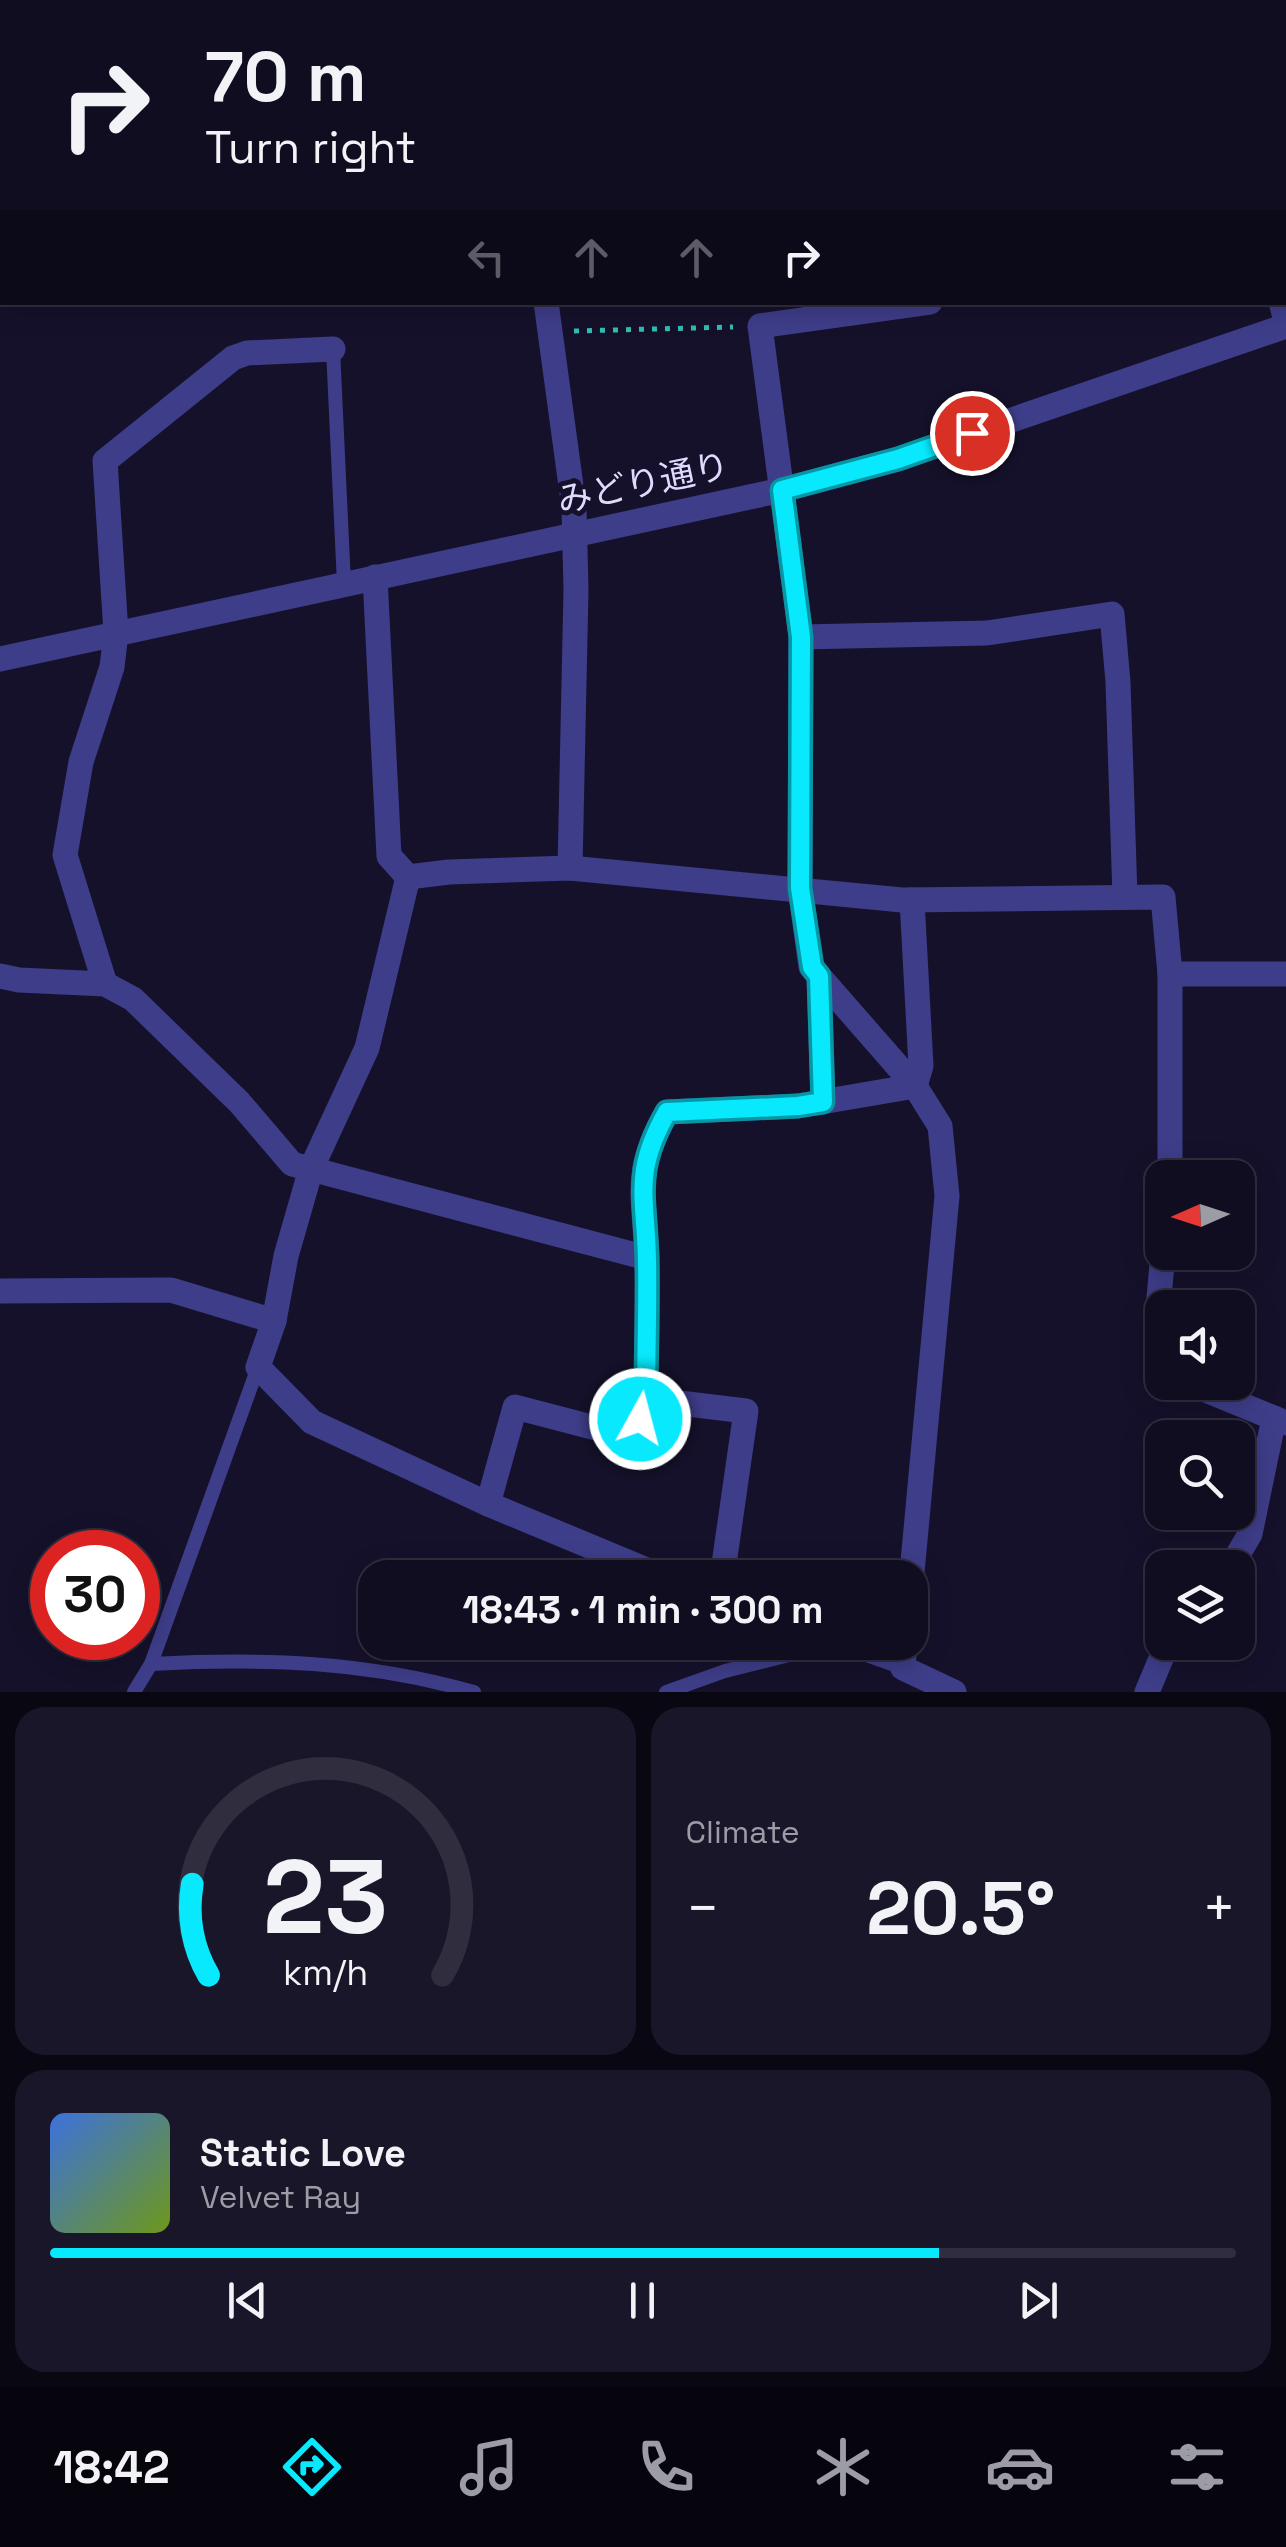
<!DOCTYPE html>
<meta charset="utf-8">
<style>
body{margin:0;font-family:"Space Grotesk","Noto Sans JP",sans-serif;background:#191629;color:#f1f3f6;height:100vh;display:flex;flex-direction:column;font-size:38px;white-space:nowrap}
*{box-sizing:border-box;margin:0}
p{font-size:32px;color:#9c9ca5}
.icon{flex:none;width:55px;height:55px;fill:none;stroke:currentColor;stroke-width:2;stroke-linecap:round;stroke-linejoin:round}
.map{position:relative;height:1692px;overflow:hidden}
.side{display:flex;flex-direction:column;gap:15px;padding:15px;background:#090712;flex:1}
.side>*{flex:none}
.guide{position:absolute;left:0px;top:0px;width:1288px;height:305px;box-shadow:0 5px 25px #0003,0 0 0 2px #302d3e;background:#100d20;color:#f1f3f6;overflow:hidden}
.needle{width:65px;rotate:267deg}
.tools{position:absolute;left:1145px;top:1160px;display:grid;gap:20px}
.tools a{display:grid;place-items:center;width:110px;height:110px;border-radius:20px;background:#100d20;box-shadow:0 5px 25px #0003,0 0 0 2px #302d3e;font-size:50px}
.speed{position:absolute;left:30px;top:1530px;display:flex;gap:20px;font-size:50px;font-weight:700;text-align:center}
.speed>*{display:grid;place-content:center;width:130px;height:130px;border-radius:50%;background:#100d20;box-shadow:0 5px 25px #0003,0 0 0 2px #302d3e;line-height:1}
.speed .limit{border:15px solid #d22;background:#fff;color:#111}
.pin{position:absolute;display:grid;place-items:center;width:85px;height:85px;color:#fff;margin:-42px;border:5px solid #fff;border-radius:50%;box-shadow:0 2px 10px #0007}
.me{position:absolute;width:110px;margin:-55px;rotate:7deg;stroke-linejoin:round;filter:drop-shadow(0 0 8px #0008)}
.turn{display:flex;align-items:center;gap:35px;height:210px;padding:0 40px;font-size:45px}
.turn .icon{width:130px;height:130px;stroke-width:2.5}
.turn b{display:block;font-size:70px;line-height:85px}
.lanes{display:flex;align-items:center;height:95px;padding:0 40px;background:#0003;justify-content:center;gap:50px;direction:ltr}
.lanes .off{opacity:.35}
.big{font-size:75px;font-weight:700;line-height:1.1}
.side .widget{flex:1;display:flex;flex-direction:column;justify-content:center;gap:15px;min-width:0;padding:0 35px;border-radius:30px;background:#191629}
.side .dial{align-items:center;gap:0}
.dial svg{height:260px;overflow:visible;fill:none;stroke:#302d3e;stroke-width:7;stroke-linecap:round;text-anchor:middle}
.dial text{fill:#f1f3f6;stroke:none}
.song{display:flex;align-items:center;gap:30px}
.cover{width:120px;height:120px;border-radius:15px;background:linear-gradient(135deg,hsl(220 70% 55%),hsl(80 70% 35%))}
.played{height:10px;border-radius:5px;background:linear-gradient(90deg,#09e9fd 75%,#302d3e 75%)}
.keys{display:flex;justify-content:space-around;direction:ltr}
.heat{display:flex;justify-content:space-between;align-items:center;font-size:55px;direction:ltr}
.side .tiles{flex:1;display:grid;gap:15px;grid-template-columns:1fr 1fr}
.widget:last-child{grid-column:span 2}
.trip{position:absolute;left:358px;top:1560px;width:570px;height:100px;border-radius:30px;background:#100d20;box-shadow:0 5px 25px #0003,0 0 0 2px #302d3e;font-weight:700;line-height:100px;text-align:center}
.menu{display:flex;height:160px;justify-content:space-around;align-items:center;background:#06050d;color:#9c9ca5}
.menu .icon{width:70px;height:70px}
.menu .selected{color:#09e9fd}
.menu b{font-size:45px;color:#f1f3f6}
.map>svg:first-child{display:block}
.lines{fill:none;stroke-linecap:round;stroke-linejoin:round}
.path{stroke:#31bdb2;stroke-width:5;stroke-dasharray:5 8;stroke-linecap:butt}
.service{stroke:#3e3d89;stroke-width:14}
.minor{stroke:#3e3d89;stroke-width:25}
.tertiary{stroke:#3e3d89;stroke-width:25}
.route-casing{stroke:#0697a4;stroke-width:25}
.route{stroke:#09e9fd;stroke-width:18}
.labels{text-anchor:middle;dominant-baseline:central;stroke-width:10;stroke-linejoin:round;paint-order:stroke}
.street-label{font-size:35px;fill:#dfdbff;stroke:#15112b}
</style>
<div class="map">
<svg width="1286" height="1692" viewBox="0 0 1286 1692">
<rect width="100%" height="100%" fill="#15112b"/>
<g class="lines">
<g class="path">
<path d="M902 0 903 2"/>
<path d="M574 331 733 327"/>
</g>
<g class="service">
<path d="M333 349 344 584"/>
<path d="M151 1664C263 1658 365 1661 474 1692"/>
<path d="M134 1692 151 1664 258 1367"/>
<path d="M666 1692 725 1671 789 1655 849 1649 903 1668"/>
</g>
<g class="minor">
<path d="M1237 0V2"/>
<path d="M1285 32H1286"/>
<path d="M546 302 574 508 576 590 570 868"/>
<path d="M1281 302 1286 321"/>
<path d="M375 577 389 856 408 877"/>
<path d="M801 637 987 633 1112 614 1118 682 1125 897"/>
<path d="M1170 974H1286"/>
<path d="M0 976 19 980 105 984 133 999 239 1102 292 1164 647 1258"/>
<path d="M819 976 823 1102"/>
<path d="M105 984 65 855 81 762 112 667 116 633 105 461 233 358 247 353 333 349"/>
<path d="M0 1291 171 1290 274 1321"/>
<path d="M1162 1363 1156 1333 1163 1252"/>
<path d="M1186 1382 1286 1423"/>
<path d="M488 1504 515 1407 634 1438 646 1399"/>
<path d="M1230 1568 1250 1534 1274 1418"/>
<path d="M666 1578 488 1504 312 1422 258 1367 274 1321 286 1256 311 1169 367 1048 408 877 449 872 570 868 902 900 1163 897 1170 974V1178"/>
<path d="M722 1578 746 1411 646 1399C646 1353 648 1307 647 1261 645 1196 632 1173 667 1112L798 1106 915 1086 921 1066 912 900"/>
<path d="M910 1594 947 1196 940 1126 915 1086 811 967 800 888 801 637 760 326 930 302"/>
<path d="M831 1642 849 1649"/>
<path d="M905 1642 903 1668 954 1692"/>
<path d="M1147 1692 1168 1642"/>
</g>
<path class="tertiary" d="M0 659 782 490 898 459 1286 326"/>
</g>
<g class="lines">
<defs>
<path id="route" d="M640 1419 646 1400C646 1353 648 1307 647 1261 646 1196 632 1174 667 1112L798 1106 823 1102 819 976 812 967 800 888 801 637 782 490 898 459 972 433"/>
</defs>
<use href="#route" class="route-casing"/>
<use href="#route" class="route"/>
</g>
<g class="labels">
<g class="street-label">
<text transform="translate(643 483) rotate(-12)">みどり通り</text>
</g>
</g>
</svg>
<div class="tools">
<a><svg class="needle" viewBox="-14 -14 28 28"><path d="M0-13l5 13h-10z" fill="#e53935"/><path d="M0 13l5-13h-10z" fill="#9c9ca5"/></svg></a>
<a><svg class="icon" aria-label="sound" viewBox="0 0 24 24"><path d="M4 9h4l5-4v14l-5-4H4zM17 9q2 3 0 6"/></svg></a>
<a><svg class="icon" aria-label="search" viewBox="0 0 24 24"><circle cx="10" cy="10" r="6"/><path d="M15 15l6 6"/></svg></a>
<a><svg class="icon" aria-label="layers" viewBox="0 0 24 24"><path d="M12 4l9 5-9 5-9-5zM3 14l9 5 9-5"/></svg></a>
</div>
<div class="speed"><div class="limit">30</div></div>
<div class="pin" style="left:972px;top:433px;background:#d93025"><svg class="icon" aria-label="arrive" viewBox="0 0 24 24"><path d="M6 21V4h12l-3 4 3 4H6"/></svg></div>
<svg class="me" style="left:640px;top:1419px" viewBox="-20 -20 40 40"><circle r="17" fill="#09e9fd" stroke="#fff" stroke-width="3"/><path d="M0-11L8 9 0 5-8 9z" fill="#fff"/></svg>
<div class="trip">18:43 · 1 min · 300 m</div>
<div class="guide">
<div class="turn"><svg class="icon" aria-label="right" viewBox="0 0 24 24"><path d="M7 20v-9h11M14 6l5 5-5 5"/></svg><div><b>70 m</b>Turn right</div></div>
<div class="lanes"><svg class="icon off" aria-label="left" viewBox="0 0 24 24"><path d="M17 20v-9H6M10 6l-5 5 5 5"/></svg><svg class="icon off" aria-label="ahead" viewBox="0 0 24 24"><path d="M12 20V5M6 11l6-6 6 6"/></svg><svg class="icon off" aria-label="ahead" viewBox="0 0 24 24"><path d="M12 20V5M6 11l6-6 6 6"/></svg><svg class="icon" aria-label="right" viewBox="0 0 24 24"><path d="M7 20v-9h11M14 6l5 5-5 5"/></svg></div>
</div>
</div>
<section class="side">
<div class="tiles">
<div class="widget dial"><svg viewBox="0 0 100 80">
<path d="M14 69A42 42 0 1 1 86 69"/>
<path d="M14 69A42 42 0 0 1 9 41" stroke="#09e9fd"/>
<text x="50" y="56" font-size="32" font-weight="700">23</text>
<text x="50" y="72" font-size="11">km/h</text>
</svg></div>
<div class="widget"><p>Climate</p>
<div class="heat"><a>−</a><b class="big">20.5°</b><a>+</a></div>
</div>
<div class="widget">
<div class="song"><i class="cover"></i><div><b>Static Love</b><p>Velvet Ray</p></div></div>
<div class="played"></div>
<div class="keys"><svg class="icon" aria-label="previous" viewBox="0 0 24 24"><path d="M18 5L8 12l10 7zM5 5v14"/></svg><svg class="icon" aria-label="pause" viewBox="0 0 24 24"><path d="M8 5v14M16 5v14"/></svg><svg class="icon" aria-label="next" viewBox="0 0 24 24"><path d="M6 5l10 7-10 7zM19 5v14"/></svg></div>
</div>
</div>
</section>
<nav class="menu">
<b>18:42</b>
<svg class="icon selected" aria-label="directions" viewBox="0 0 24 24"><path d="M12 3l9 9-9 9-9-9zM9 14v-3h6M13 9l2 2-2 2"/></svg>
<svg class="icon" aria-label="music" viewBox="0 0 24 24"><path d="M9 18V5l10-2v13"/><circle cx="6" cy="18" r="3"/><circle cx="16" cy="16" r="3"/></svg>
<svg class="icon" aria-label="phone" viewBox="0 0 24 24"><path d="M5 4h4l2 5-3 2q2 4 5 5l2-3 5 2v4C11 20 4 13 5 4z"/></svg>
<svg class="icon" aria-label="climate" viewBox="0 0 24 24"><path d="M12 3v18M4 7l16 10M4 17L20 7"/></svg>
<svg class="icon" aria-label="car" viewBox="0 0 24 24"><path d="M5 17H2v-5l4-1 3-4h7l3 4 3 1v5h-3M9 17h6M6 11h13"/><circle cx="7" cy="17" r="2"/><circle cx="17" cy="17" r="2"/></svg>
<svg class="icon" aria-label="filters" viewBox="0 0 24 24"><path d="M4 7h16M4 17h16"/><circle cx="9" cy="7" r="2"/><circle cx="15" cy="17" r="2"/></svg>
</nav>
